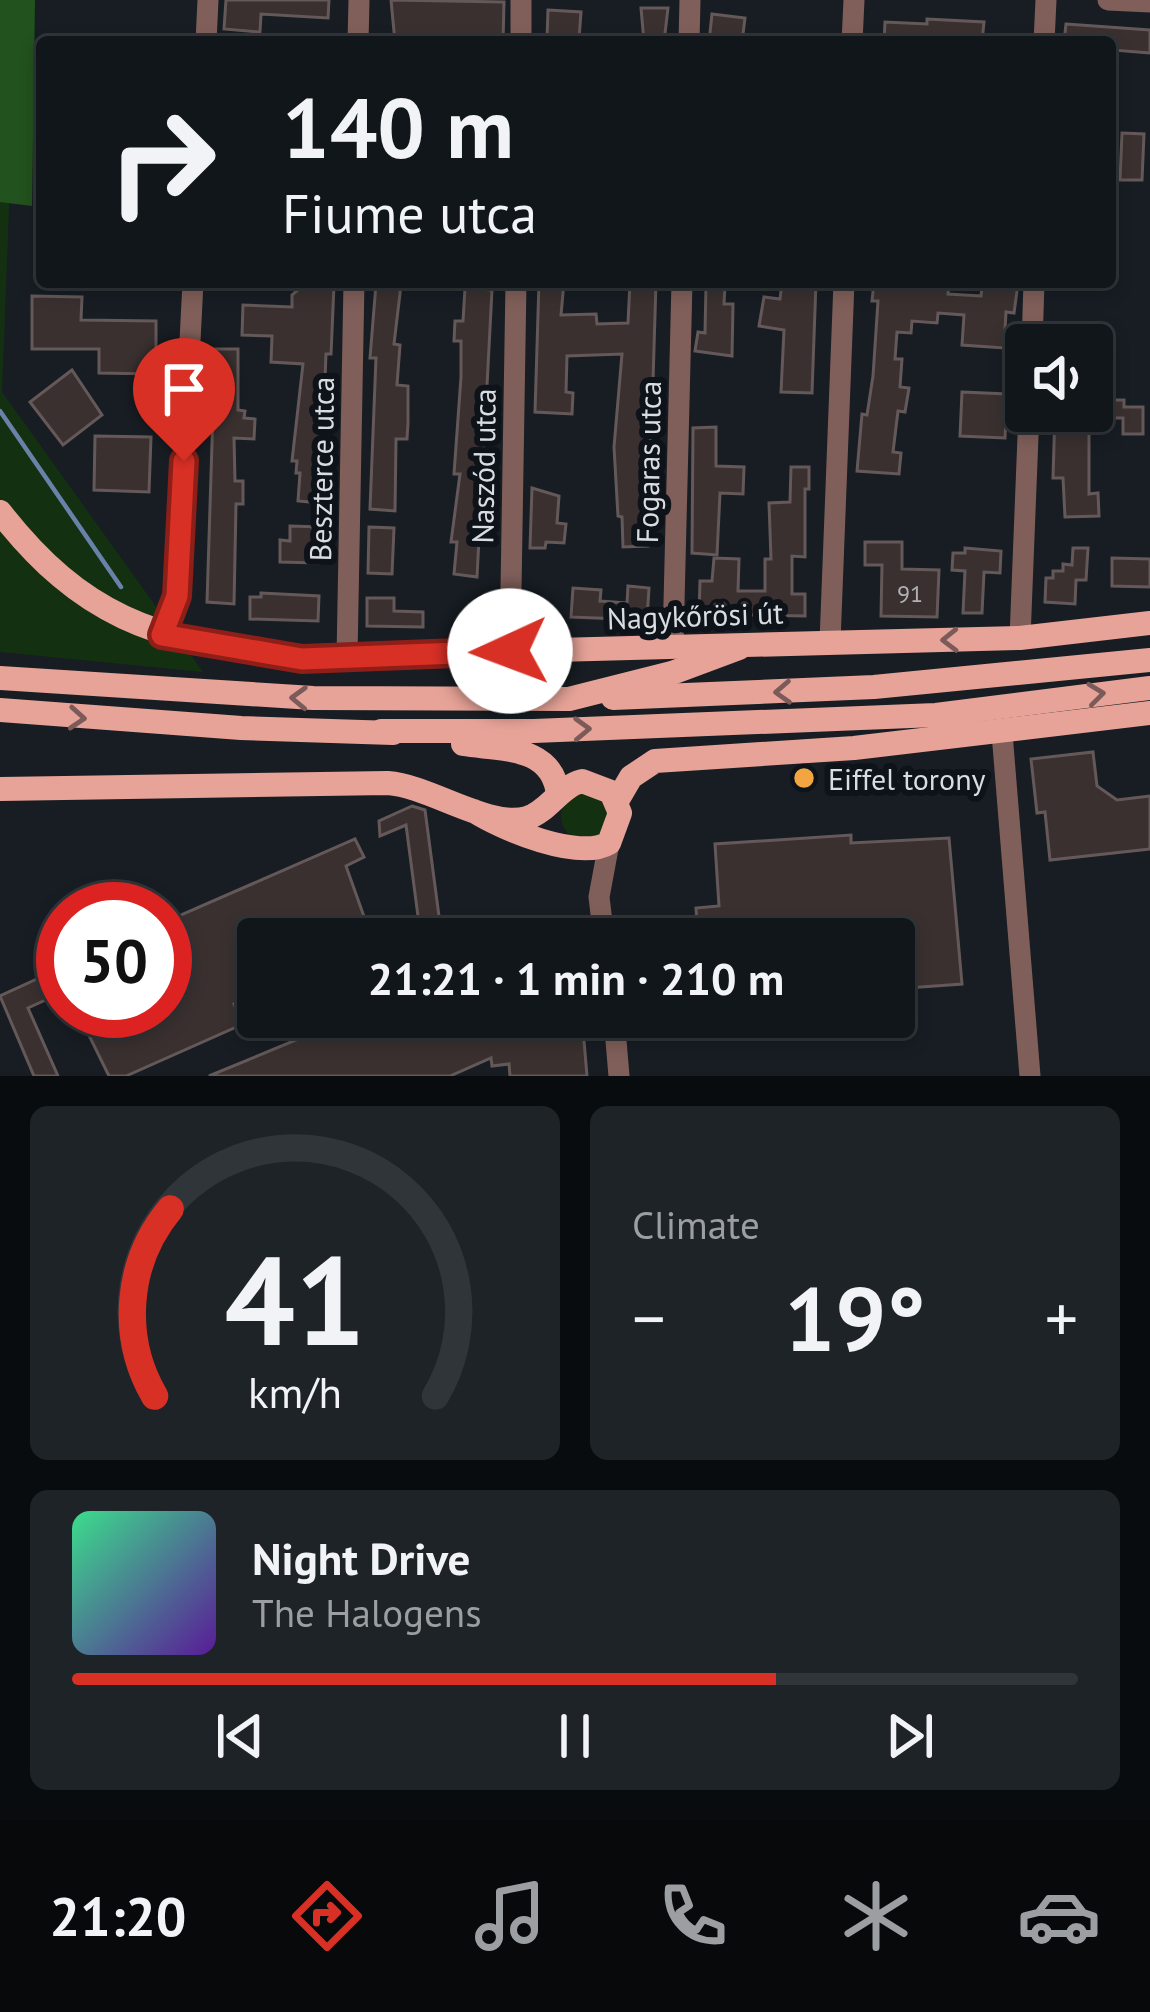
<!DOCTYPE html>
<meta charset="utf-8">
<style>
body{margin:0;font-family:"PT Sans",sans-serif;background:#1e2327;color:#f1f3f6;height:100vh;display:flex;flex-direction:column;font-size:45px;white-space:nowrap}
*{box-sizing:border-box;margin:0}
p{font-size:39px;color:#9c9fa2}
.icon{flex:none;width:66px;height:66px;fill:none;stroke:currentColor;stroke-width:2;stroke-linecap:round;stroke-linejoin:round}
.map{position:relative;height:1076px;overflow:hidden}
.sheet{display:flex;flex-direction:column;gap:30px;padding:30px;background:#090c0e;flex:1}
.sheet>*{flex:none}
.hud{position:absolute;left:36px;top:36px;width:1080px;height:252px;border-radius:12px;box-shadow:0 6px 18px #0003,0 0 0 3px #303539;background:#11161a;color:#f1f3f6;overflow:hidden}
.buttons{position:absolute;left:1005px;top:324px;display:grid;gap:24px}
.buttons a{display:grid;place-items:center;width:108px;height:108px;border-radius:12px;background:#11161a;box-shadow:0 6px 18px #0003,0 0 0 3px #303539;font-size:60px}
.speed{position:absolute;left:36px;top:882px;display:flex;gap:24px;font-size:60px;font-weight:700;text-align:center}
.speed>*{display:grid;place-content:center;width:156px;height:156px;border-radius:50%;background:#11161a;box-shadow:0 6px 18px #0003,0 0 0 3px #303539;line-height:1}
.speed .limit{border:18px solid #d22;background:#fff;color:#111}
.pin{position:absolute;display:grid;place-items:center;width:102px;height:102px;color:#fff;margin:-123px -51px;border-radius:50% 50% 50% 0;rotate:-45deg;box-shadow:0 0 12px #0007}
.pin .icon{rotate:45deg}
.me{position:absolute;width:132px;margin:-66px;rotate:268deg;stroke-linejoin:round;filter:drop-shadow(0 0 9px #0008)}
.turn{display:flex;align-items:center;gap:42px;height:252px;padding:0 48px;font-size:54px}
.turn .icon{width:156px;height:156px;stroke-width:2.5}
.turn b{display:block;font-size:84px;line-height:102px}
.big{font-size:90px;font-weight:700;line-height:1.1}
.sheet .card{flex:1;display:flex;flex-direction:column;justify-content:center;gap:18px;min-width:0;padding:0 42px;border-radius:18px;background:#1e2327}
.sheet .dial{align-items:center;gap:0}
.dial svg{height:312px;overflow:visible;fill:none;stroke:#303539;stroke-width:7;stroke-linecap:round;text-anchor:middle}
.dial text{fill:#f1f3f6;stroke:none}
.song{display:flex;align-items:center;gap:36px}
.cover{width:144px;height:144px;border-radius:18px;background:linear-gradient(135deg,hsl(150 70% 55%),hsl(270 70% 35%))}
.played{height:12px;border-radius:6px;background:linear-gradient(90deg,#d93025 70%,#303539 70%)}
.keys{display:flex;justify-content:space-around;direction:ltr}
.heat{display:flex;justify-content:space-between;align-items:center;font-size:66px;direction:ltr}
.sheet .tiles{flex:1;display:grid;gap:30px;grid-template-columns:1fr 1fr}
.card:last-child{grid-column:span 2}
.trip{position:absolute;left:237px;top:918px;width:678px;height:120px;border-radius:12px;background:#11161a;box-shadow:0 6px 18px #0003,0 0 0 3px #303539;font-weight:700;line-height:120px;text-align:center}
.dock{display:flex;height:192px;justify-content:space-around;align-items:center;background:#07090a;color:#9c9fa2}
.dock .icon{width:84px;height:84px}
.dock .active{color:#d93025}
.dock b{font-size:54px;color:#f1f3f6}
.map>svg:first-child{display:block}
.green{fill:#133110}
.forest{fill:#22521d}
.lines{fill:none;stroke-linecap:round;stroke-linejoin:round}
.stream{stroke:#6a81a9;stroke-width:4.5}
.building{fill:#3a3030;stroke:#645958;stroke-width:3}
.minor{stroke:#805f5a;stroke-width:21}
.major{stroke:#e7a398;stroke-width:24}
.oneway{stroke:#7a5b59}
.route-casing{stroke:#8d1f18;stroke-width:30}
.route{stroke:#d93025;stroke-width:21}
.poi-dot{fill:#f2a541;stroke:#0e131a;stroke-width:4.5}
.labels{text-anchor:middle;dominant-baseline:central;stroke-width:12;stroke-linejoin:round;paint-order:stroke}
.number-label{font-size:24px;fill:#b1b2b6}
.street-label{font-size:30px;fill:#d9dde2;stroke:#0e131a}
.poi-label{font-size:30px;fill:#d9dde2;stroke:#0e131a;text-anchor:start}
</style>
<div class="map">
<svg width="1150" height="1076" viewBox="0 0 1150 1076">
<rect width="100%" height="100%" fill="#171d23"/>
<g class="green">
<path d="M0 0H17L2 392 203 672 0 652Z"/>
<circle cx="585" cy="816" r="24"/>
</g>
<path class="forest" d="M0 0H35L32 206 0 202Z"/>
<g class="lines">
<path class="stream" d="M0 411 121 587"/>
</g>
<g class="building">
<path d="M226 0H329L328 18 261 14 260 32 224 29Z"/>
<path d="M391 0 504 2 503 42 463 37V42H395Z"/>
<path d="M641 8H668L664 42H644Z"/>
<path d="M548 10 581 12 579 39 547 38Z"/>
<path d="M712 14 745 18 742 42H709Z"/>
<path d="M927 19 984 22 982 42H884L885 22 927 24Z"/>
<path d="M1066 24 1150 30V53L1112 50 1113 42H1064Z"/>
<path d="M1122 133 1144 134 1142 180H1120Z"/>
<path d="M307 282 334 285 331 354H326L320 503 298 501 300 473H296L297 461H292L303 364 271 362 272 336 242 335 243 305 292 307V295Z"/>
<path d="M539 282H564L561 315 596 314 597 324 628 323 630 282H656L648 546 623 547 622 517 618 516 614 447 622 354 567 356 566 392 573 393 572 414 535 412Z"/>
<path d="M782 282H816L812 393 781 392 784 330 759 326 764 297 780 299Z"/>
<path d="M874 282H949L948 294 981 296 982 287H989L990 282H1016L1017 291 1014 313 1006 312 1004 348 962 345 964 315 938 313 937 323 912 321 911 333 897 332 895 359H902L900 387 909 388 905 412 898 411 893 452 901 453 899 474 857 471 862 414 867 415 873 376 878 301H872Z"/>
<path d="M376 284 401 285 394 344 400 345 397 385 408 386V423L407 439H396L395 511 370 509 376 358H370Z"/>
<path d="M706 285 725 286 724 304H733L732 356 695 351 698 332 705 333Z"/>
<path d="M465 288 492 290 477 577 454 574 457 542H451L460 474H454L461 377V341H454L455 321H463Z"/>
<path d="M32 296 82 297 81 320 156 321V374L99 373V349H32Z"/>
<path d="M215 349H238V410L245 411 244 418 255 419 254 439 234 438 235 481H243V504H236L234 604 207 602Z"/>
<path d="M72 370 102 415 63 445 30 402Z"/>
<path d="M962 392 1007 394 1005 438 960 436Z"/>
<path d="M1092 400H1124V407H1143V434H1123V418H1092Z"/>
<path d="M1055 411H1089V494L1098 493 1099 516 1065 517 1063 478H1053Z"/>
<path d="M716 427V466L744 467 743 494 720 493 717 555 692 553 693 428Z"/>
<path d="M95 436 151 437 149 492 94 490Z"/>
<path d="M791 467H809V489H805V557L792 556V594H805V616L699 614 700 581H712L714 558 739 559 738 591H765V559H771L769 503 790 502Z"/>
<path d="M532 488 559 496 557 523 566 524 564 543 546 542 545 548H530Z"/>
<path d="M290 526 320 527 319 563 280 562V540L290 541Z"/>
<path d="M369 527 394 528 392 574 368 573Z"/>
<path d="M865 542H902V569L939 570 937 617 881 616 882 565H865Z"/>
<path d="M965 548 1001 551 1000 573 984 572 982 613H963L965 571 952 570 953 553H965Z"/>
<path d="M1073 548H1088L1086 580H1076L1075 604 1045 602 1046 578H1053V571H1063V564L1072 565Z"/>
<path d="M1112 558 1150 559V587L1112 586Z"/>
<path d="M628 586 649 588 647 620 571 617 573 588 601 590 600 601 627 603Z"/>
<path d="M261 593 319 596 318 621 250 619V597H261Z"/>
<path d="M367 598H394V611L423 612V627L367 626Z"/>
<path d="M1093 752 1097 786 1117 800 1150 796V849L1050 860 1045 812 1037 813 1031 759Z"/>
<path d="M412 806 425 810 442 939H421L406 825 380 836 379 821Z"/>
<path d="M851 835V843L949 838 962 984 894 989V939H814L813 918 774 920V939H698L696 908 719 906 715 844Z"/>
<path d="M355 839 364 857 346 866 372 939H258V993L234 1004 243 1024 126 1076H109L77 1011H165V922Z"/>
<path d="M63 967V992L28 1008 58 1076H34L0 996Z"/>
<path d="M314 1017H582L587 1076H510L509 1064 492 1066 491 1058 450 1076H209L320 1030Z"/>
</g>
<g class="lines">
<g class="minor">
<path d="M1108 0 1150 2"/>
<path d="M206 42 208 0"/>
<path d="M358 42 359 0"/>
<path d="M521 42V0"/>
<path d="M689 42 690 0"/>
<path d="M852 42 854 0"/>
<path d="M1044 42 1046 0"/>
<path d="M1032 345 1034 282"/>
<path d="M162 635 177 596 193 282"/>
<path d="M1020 638 1029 411"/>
<path d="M830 642 844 282"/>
<path d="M673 643 682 282"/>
<path d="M510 651 516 282"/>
<path d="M347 657 354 282"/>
<path d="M1002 733 1030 1076"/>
<path d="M604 939 599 897 609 843"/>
<path d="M614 1017 619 1076"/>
</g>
<g class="major">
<path d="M0 512C83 618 153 638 280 657L1020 638 1150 623"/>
<path d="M0 678 313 698 569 699 672 673 739 648"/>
<path d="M613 698 874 687 1150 660"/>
<path d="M0 710 241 728 393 733"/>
<path d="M381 731H534L936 715 1150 688"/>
<path d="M463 744C501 750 553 745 558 795"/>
<path d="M0 789 388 783C430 786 489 829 527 818 549 811 559 787 582 781L611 792 620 813 609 843C579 861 502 829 474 811"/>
<path d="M617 801 631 777 655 761 854 748 1150 713"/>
</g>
</g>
<defs><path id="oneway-chevron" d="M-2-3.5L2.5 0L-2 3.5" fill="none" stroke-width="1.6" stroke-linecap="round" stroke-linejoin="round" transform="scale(3)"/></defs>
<g class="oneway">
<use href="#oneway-chevron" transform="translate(950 640) rotate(179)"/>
<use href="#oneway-chevron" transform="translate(783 692) rotate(177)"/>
<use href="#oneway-chevron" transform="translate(1096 694) rotate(-7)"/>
<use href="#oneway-chevron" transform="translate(299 698) rotate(-178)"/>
<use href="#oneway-chevron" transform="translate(77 718) rotate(4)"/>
<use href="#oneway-chevron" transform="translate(582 729) rotate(-2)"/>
</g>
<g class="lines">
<defs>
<path id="route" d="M184 461 177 596 162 635 302 659 510 651"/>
</defs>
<use href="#route" class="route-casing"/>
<use href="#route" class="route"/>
</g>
<circle class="poi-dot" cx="804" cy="778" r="12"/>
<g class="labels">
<g class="number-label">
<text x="910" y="593">91</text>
</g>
<g class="street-label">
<text transform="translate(648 462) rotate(-89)">Fogaras utca</text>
<text transform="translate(483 466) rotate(-89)">Naszód utca</text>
<text transform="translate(321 469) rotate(-89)">Beszterce utca</text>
<text transform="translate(695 615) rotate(-2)">Nagykőrösi út</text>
</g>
<g class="poi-label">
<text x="828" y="778">Eiffel torony</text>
</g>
</g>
</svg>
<div class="buttons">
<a><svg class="icon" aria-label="sound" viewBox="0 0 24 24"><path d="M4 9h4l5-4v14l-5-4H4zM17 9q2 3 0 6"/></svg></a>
</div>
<div class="speed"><div class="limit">50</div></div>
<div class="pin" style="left:184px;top:461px;background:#d93025"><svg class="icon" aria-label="arrive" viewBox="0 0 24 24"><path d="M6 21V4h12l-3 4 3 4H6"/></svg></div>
<svg class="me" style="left:510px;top:651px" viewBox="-20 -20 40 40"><circle r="19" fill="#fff"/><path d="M0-13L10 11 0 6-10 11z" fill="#d93025"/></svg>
<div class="trip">21:21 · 1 min · 210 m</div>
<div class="hud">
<div class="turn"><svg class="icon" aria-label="right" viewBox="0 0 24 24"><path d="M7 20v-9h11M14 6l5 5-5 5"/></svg><div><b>140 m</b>Fiume utca</div></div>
</div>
</div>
<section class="sheet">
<div class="tiles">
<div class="card dial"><svg viewBox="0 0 100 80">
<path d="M14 69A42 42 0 1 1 86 69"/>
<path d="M14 69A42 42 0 0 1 18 21" stroke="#d93025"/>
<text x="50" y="56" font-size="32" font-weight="700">41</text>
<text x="50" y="72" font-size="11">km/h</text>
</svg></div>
<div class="card"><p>Climate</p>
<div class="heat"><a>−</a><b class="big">19°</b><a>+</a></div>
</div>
<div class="card">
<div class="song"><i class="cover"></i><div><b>Night Drive</b><p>The Halogens</p></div></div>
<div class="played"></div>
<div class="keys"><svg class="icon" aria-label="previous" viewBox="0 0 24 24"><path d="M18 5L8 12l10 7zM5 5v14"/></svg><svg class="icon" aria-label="pause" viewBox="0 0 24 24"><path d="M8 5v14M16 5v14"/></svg><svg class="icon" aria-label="next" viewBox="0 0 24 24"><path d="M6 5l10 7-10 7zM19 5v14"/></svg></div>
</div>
</div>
</section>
<nav class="dock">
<b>21:20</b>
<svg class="icon active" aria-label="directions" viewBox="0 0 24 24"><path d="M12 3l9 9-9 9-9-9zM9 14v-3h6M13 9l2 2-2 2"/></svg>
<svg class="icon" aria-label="music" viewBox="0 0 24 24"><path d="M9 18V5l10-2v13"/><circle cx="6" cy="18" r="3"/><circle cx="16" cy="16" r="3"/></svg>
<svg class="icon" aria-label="phone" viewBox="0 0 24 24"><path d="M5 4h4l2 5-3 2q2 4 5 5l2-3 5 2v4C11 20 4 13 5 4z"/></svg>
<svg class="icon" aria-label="climate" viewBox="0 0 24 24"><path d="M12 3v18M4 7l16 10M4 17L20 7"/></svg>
<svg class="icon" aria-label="car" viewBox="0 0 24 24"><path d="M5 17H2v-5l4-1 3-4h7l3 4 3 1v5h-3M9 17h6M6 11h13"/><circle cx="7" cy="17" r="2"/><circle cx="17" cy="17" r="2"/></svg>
</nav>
